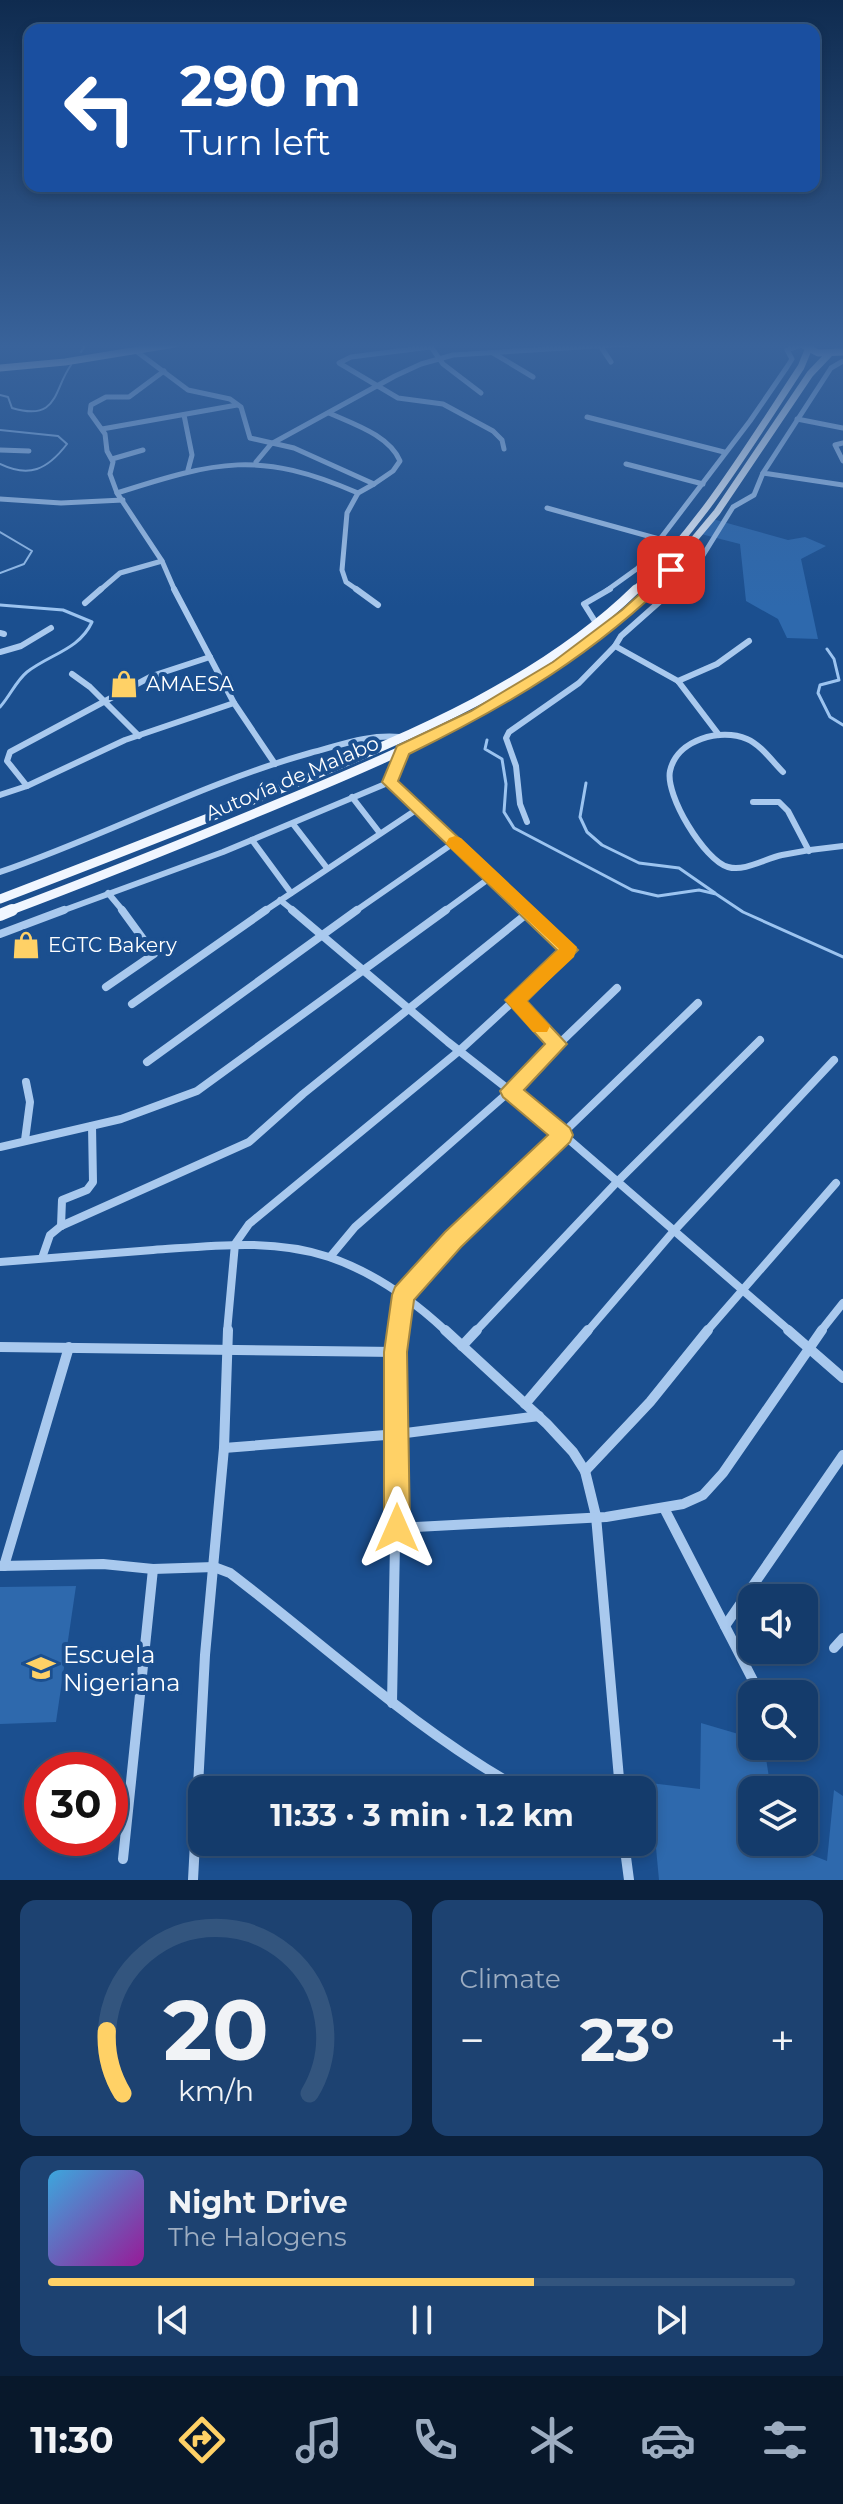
<!DOCTYPE html>
<meta charset="utf-8">
<style>
body{margin:0;font-family:Montserrat,sans-serif;background:#1d4271;color:#f1f3f6;height:100vh;display:flex;flex-direction:column;font-size:30px;white-space:nowrap}
*{box-sizing:border-box;margin:0}
p{font-size:26px;color:#9dadc1}
.icon{flex:none;width:44px;height:44px;fill:none;stroke:currentColor;stroke-width:2;stroke-linecap:round;stroke-linejoin:round}
.map{position:relative;height:1880px;overflow:hidden}
.panel{display:flex;flex-direction:column;gap:20px;padding:20px;background:#0b203b;flex:1}
.panel>*{flex:none}
.top-card{position:absolute;left:24px;top:24px;width:796px;height:168px;border-radius:16px;box-shadow:0 4px 12px #0003,0 0 0 2px #33557e;background:#1a4fa0;color:#fff;overflow:hidden}
.buttons{position:absolute;left:738px;top:1584px;display:grid;gap:16px}
.buttons a{display:grid;place-items:center;width:80px;height:80px;border-radius:16px;background:#143b6b;box-shadow:0 4px 12px #0003,0 0 0 2px #33557e;font-size:40px}
.speed{position:absolute;left:24px;top:1752px;display:flex;gap:16px;font-size:40px;font-weight:700;text-align:center}
.speed>*{display:grid;place-content:center;width:104px;height:104px;border-radius:50%;background:#143b6b;box-shadow:0 4px 12px #0003,0 0 0 2px #33557e;line-height:1}
.speed .limit{border:12px solid #d22;background:#fff;color:#111}
.pin{position:absolute;display:grid;place-items:center;width:68px;height:68px;color:#fff;margin:-34px;border-radius:16px;box-shadow:0 4px 12px #0006}
.me{position:absolute;width:88px;margin:-44px;rotate:0deg;stroke-linejoin:round;filter:drop-shadow(0 0 6px #0008)}
.turn{display:flex;align-items:center;gap:28px;height:168px;padding:0 24px;font-size:36px}
.turn .icon{width:104px;height:104px;stroke-width:2.5}
.turn b{display:block;font-size:56px;line-height:68px}
.big{font-size:60px;font-weight:700;line-height:1.1}
.panel .widget{flex:1;display:flex;flex-direction:column;justify-content:center;gap:12px;min-width:0;padding:0 28px;border-radius:16px;background:#1d4271}
.panel .dial{align-items:center;gap:0}
.dial svg{height:208px;overflow:visible;fill:none;stroke:#33557e;stroke-width:7;stroke-linecap:round;text-anchor:middle}
.dial text{fill:#f1f3f6;stroke:none}
.song{display:flex;align-items:center;gap:24px}
.cover{width:96px;height:96px;border-radius:12px;background:linear-gradient(135deg,hsl(200 70% 55%),hsl(300 70% 35%))}
.played{height:8px;border-radius:4px;background:linear-gradient(90deg,#ffd166 65%,#33557e 65%)}
.keys{display:flex;justify-content:space-around;direction:ltr}
.heat{display:flex;justify-content:space-between;align-items:center;font-size:44px;direction:ltr}
.panel .tiles{flex:1;display:grid;gap:20px;grid-template-columns:1fr 1fr}
.widget:last-child{grid-column:span 2}
.trip{position:absolute;left:188px;top:1776px;width:468px;height:80px;border-radius:16px;background:#143b6b;box-shadow:0 4px 12px #0003,0 0 0 2px #33557e;font-weight:700;line-height:80px;text-align:center}
.tabs{display:flex;height:128px;justify-content:space-around;align-items:center;background:#08182b;color:#9dadc1}
.tabs .icon{width:56px;height:56px}
.tabs .current{color:#ffd166}
.tabs b{font-size:36px;color:#f1f3f6}
.map>svg:first-child{display:block}
.green{fill:#2e69ad}
.lines{fill:none;stroke-linecap:round;stroke-linejoin:round}
.stream-far1{stroke:#9cc4f0;stroke-width:2}
.stream{stroke:#9cc4f0;stroke-width:3}
.minor-far3{stroke:#a9c9ee;stroke-width:5}
.minor-far2{stroke:#a9c9ee;stroke-width:6}
.minor-far1{stroke:#a9c9ee;stroke-width:8}
.minor{stroke:#a9c9ee;stroke-width:10}
.primary-far2{stroke:#f0f6ff;stroke-width:7}
.primary-far1{stroke:#f0f6ff;stroke-width:9}
.primary{stroke:#f0f6ff;stroke-width:12}
.trunk{stroke:#f8faff;stroke-width:7}
.route{fill:#ffd166;stroke:#a68842;stroke-width:2}
.slow{fill:#f59e0b}
.labels{text-anchor:middle;dominant-baseline:central;stroke-width:8;stroke-linejoin:round;paint-order:stroke}
.poi-label{font-size:20px;fill:#fff;stroke:#1b4f8f;text-anchor:start}
.street-label{font-size:20px;fill:#fff;stroke:#1b4f8f}
.near-poi-label{font-size:24px;fill:#fff;stroke:#1b4f8f;text-anchor:start}
</style>
<div class="map">
<svg width="843" height="1880" viewBox="0 0 843 1880">
<rect width="100%" height="100%" fill="#1b4f8f"/>
<g class="green">
<path d="M709 518 788 540 805 537 826 546 801 559 818 639 787 638 778 619 746 601 740 544 697 533Z"/>
<path d="M76 1586 56 1722 0 1724V1587Z"/>
<path d="M701 1723 752 1738V1746H764L771 1790H752V1842H779L827 1861 834 1790 843 1796V1880H659L650 1783 700 1789Z"/>
</g>
<g class="lines">
<g class="stream-far1">
<path d="M81 352 86 344"/>
<path d="M0 395 8 397 12 408C59 422 53 390 71 365"/>
<path d="M0 430 58 436 67 444C47 470 29 478 0 464"/>
<path d="M0 532 32 551 24 564 0 573"/>
</g>
<g class="stream">
<path d="M0 605 63 610 92 622C79 650 50 654 27 672 16 681 10 696 0 707"/>
<path d="M827 649 834 659 839 680 820 685 818 693 830 717 843 725"/>
<path d="M487 740 485 749 502 759 506 784 504 812 514 828 632 890 658 896 699 890 716 894 743 912 843 957"/>
<path d="M586 783 580 817 587 832 602 845 639 863 679 868 715 893"/>
</g>
<g class="minor-far3">
<path d="M429 344 443 364 481 393"/>
<path d="M599 344 611 362"/>
<path d="M430 347 351 357 339 363 398 398 443 404 493 431 502 440 504 449"/>
<path d="M136 351 188 390 230 399 241 407 250 438 294 448 374 484 358 493 347 513 342 570 346 582 359 591"/>
<path d="M493 353 533 377"/>
<path d="M843 361 831 368 763 473 843 485"/>
<path d="M164 371 129 397H106L91 405 90 413 105 434 107 451 113 462 110 474 117 493 162 561 175 591"/>
<path d="M329 413C353 424 389 435 400 461L393 471 374 484"/>
<path d="M184 415 192 455 188 470"/>
<path d="M587 417 724 452"/>
<path d="M797 419 843 428"/>
<path d="M102 429 237 405"/>
<path d="M843 443 835 445 843 461"/>
<path d="M0 450 29 451"/>
<path d="M112 459 143 450"/>
<path d="M256 462 271 444 395 376 421 364 453 355 630 344"/>
<path d="M626 464 703 484"/>
<path d="M117 493C217 461 259 450 358 493"/>
<path d="M0 499 61 503 123 500"/>
<path d="M547 508 659 539"/>
<path d="M99 591 120 573 162 561"/>
<path d="M606 591 638 568 750 421 787 367 792 359 787 350 802 345"/>
<path d="M672 591 697 565 733 507 754 495 763 473"/>
</g>
<g class="minor-far2">
<path d="M174 589 234 703 275 764"/>
<path d="M356 589 378 605"/>
<path d="M674 589 621 636 615 646 678 681 719 735"/>
<path d="M85 603 101 589"/>
<path d="M596 623 584 604 610 589"/>
<path d="M0 633 4 634"/>
<path d="M0 652 21 646 51 628"/>
<path d="M72 674 90 687 139 736"/>
<path d="M678 681 717 664 749 641"/>
<path d="M783 772C772 761 761 745 747 739 721 728 677 739 670 771 665 795 704 860 728 867 745 872 766 858 782 855 802 851 822 848 843 846"/>
<path d="M390 782 403 750"/>
<path d="M27 786 7 761 10 752 152 676 210 657"/>
<path d="M0 795 27 786 125 740 234 703"/>
<path d="M352 797 379 832"/>
<path d="M753 802H779L788 811 809 851"/>
<path d="M527 822 520 804 516 766 506 738 509 732 579 683 615 646"/>
<path d="M293 824 327 868"/>
<path d="M252 840 291 893"/>
<path d="M0 872C105 836 203 783 310 753 341 745 368 734 400 737"/>
<path d="M108 893 124 912"/>
<path d="M280 900 295 912"/>
<path d="M59 912 223 852 390 782 529 912"/>
<path d="M263 912 416 810"/>
<path d="M354 912 455 842"/>
<path d="M443 912 491 877"/>
</g>
<g class="minor-far1">
<path d="M292 910 448 1042 536 1111 791 1332"/>
<path d="M0 934 64 910"/>
<path d="M106 987 154 954 122 910"/>
<path d="M515 1000 557 1044"/>
<path d="M132 1004 266 910"/>
<path d="M147 1062 357 910"/>
<path d="M25 1140 30 1102 26 1082"/>
<path d="M0 1147 121 1119 197 1091 446 910"/>
<path d="M61 1226 62 1200 87 1190 93 1182 92 1126"/>
<path d="M330 1257 355 1227 510 1091 617 988"/>
<path d="M42 1258 50 1235 61 1226 249 1142 303 1094 529 912"/>
<path d="M0 1262C51 1258 102 1254 153 1250 212 1246 272 1238 329 1257 373 1272 414 1301 447 1332"/>
<path d="M227 1332 235 1244 249 1224 459 1051 569 950 527 910"/>
<path d="M398 1332 403 1295 453 1239 698 1003"/>
<path d="M475 1332 616 1183 760 1040"/>
<path d="M587 1332 672 1233 834 1060"/>
<path d="M706 1332 836 1183"/>
<path d="M820 1332 843 1303"/>
</g>
<g class="minor">
<path d="M445 1330 547 1424 573 1452 585 1471 596 1516 620 1790"/>
<path d="M788 1330 843 1378"/>
<path d="M462 1346 477 1330"/>
<path d="M0 1347 396 1352"/>
<path d="M525 1404 588 1330"/>
<path d="M224 1448 398 1434 539 1416"/>
<path d="M585 1471 650 1402 708 1330"/>
<path d="M665 1510 760 1694"/>
<path d="M397 1528 606 1517 683 1504 703 1495 723 1473 822 1330"/>
<path d="M0 1566 103 1564 153 1569 214 1567 230 1573C327 1647 415 1730 522 1790"/>
<path d="M4 1566 69 1347"/>
<path d="M725 1626 843 1455"/>
<path d="M834 1648 843 1638"/>
<path d="M392 1703 399 1330"/>
<path d="M624 1842 629 1880"/>
<path d="M123 1859 153 1569"/>
<path d="M193 1880 205 1655 224 1448 228 1330"/>
</g>
<g class="primary-far2">
<path d="M634 591C702 525 749 446 801 367L808 350"/>
<path d="M651 591 717 512 810 374 829 354"/>
</g>
<g class="primary-far1">
<path d="M0 899C99 861 197 823 295 783 415 734 542 681 636 589"/>
<path d="M6 912C99 877 191 840 282 802 415 747 547 689 653 589"/>
</g>
<path class="primary" d="M0 915 12 910"/>
<g class="trunk">
<path d="M801 344 818 353 843 352"/>
<path d="M0 368 65 362 175 344"/>
</g>
</g>
<linearGradient id="sky" x2="0" y2="1"><stop stop-color="#0f2b4f"/><stop offset="0.57" stop-color="#39639b"/><stop offset="1" stop-color="#39639b" stop-opacity="0"/></linearGradient>
<rect width="843" height="607" fill="url(#sky)"/>
<path class="route" d="M671 566 676 568V573C595 654 511 704 409 754L398 781 578 950 527 1001 567 1044 524 1090 570 1128 573 1135 570 1142 461 1247 414 1300 407 1352 410 1528 406 1537 397 1541 388 1537 384 1528V1352L392 1295 395 1287 445 1232 548 1135 503 1097 500 1091 545 1044 505 1000 557 950 382 782 397 746 471 711 553 662 622 610Z"/>
<path class="slow" d="M455 836 461 838 577 947 574 957 527 1001 550 1026 547 1032H533L505 1000 559 949 449 847 446 843 449 838Z"/>
<defs>
<symbol id="shop-bare" viewBox="-9 -9 18 18"><path d="M-5-2.5h2.3a2.7 3.5 0 0 1 5.4 0H5L5.5 6h-11ZM-1.5-2.5h3a1.5 2.3 0 0 0-3 0Z" fill="#ffd166" stroke="#1b4f8f" stroke-width="2.5" paint-order="stroke"/></symbol>
<symbol id="school-bare" viewBox="-9 -9 18 18"><path d="M0-5L7-2L0 1L-7-2ZM-4 1L0 2.5L4 1V4Q0 6-4 4Z" fill="#ffd166" stroke="#1b4f8f" stroke-width="2.5" paint-order="stroke"/></symbol>
</defs>
<g fill-rule="evenodd">
<use href="#shop-bare" x="104" y="664" width="40" height="40"/>
<use href="#shop-bare" x="6" y="925" width="40" height="40"/>
<use href="#school-bare" x="21" y="1648" width="40" height="40"/>
</g>
<g class="labels">
<g class="poi-label">
<text x="146" y="684">AMAESA</text>
<text x="48" y="945">EGTC Bakery</text>
</g>
<g class="street-label">
<text transform="translate(292 778) rotate(-23)">Autovía de Malabo</text>
</g>
<g class="near-poi-label">
<text x="63" y="1654">Escuela<tspan x="63" dy="28">Nigeriana</tspan></text>
</g>
</g>
</svg>
<div class="buttons">
<a><svg class="icon" aria-label="sound" viewBox="0 0 24 24"><path d="M4 9h4l5-4v14l-5-4H4zM17 9q2 3 0 6"/></svg></a>
<a><svg class="icon" aria-label="search" viewBox="0 0 24 24"><circle cx="10" cy="10" r="6"/><path d="M15 15l6 6"/></svg></a>
<a><svg class="icon" aria-label="layers" viewBox="0 0 24 24"><path d="M12 4l9 5-9 5-9-5zM3 14l9 5 9-5"/></svg></a>
</div>
<div class="speed"><div class="limit">30</div></div>
<div class="pin" style="left:671px;top:570px;background:#d93025"><svg class="icon" aria-label="arrive" viewBox="0 0 24 24"><path d="M6 21V4h12l-3 4 3 4H6"/></svg></div>
<svg class="me" style="left:397px;top:1528px" viewBox="-20 -20 40 40"><path d="M0-17L14 15 0 8-14 15z" fill="#ffd166" stroke="#fff" stroke-width="4"/></svg>
<div class="trip">11:33 · 3 min · 1.2 km</div>
<div class="top-card">
<div class="turn"><svg class="icon" aria-label="left" viewBox="0 0 24 24"><path d="M17 20v-9H6M10 6l-5 5 5 5"/></svg><div><b>290 m</b>Turn left</div></div>
</div>
</div>
<section class="panel">
<div class="tiles">
<div class="widget dial"><svg viewBox="0 0 100 80">
<path d="M14 69A42 42 0 1 1 86 69"/>
<path d="M14 69A42 42 0 0 1 8 45" stroke="#ffd166"/>
<text x="50" y="56" font-size="32" font-weight="700">20</text>
<text x="50" y="72" font-size="11">km/h</text>
</svg></div>
<div class="widget"><p>Climate</p>
<div class="heat"><a>−</a><b class="big">23°</b><a>+</a></div>
</div>
<div class="widget">
<div class="song"><i class="cover"></i><div><b>Night Drive</b><p>The Halogens</p></div></div>
<div class="played"></div>
<div class="keys"><svg class="icon" aria-label="previous" viewBox="0 0 24 24"><path d="M18 5L8 12l10 7zM5 5v14"/></svg><svg class="icon" aria-label="pause" viewBox="0 0 24 24"><path d="M8 5v14M16 5v14"/></svg><svg class="icon" aria-label="next" viewBox="0 0 24 24"><path d="M6 5l10 7-10 7zM19 5v14"/></svg></div>
</div>
</div>
</section>
<nav class="tabs">
<b>11:30</b>
<svg class="icon current" aria-label="directions" viewBox="0 0 24 24"><path d="M12 3l9 9-9 9-9-9zM9 14v-3h6M13 9l2 2-2 2"/></svg>
<svg class="icon" aria-label="music" viewBox="0 0 24 24"><path d="M9 18V5l10-2v13"/><circle cx="6" cy="18" r="3"/><circle cx="16" cy="16" r="3"/></svg>
<svg class="icon" aria-label="phone" viewBox="0 0 24 24"><path d="M5 4h4l2 5-3 2q2 4 5 5l2-3 5 2v4C11 20 4 13 5 4z"/></svg>
<svg class="icon" aria-label="climate" viewBox="0 0 24 24"><path d="M12 3v18M4 7l16 10M4 17L20 7"/></svg>
<svg class="icon" aria-label="car" viewBox="0 0 24 24"><path d="M5 17H2v-5l4-1 3-4h7l3 4 3 1v5h-3M9 17h6M6 11h13"/><circle cx="7" cy="17" r="2"/><circle cx="17" cy="17" r="2"/></svg>
<svg class="icon" aria-label="filters" viewBox="0 0 24 24"><path d="M4 7h16M4 17h16"/><circle cx="9" cy="7" r="2"/><circle cx="15" cy="17" r="2"/></svg>
</nav>
